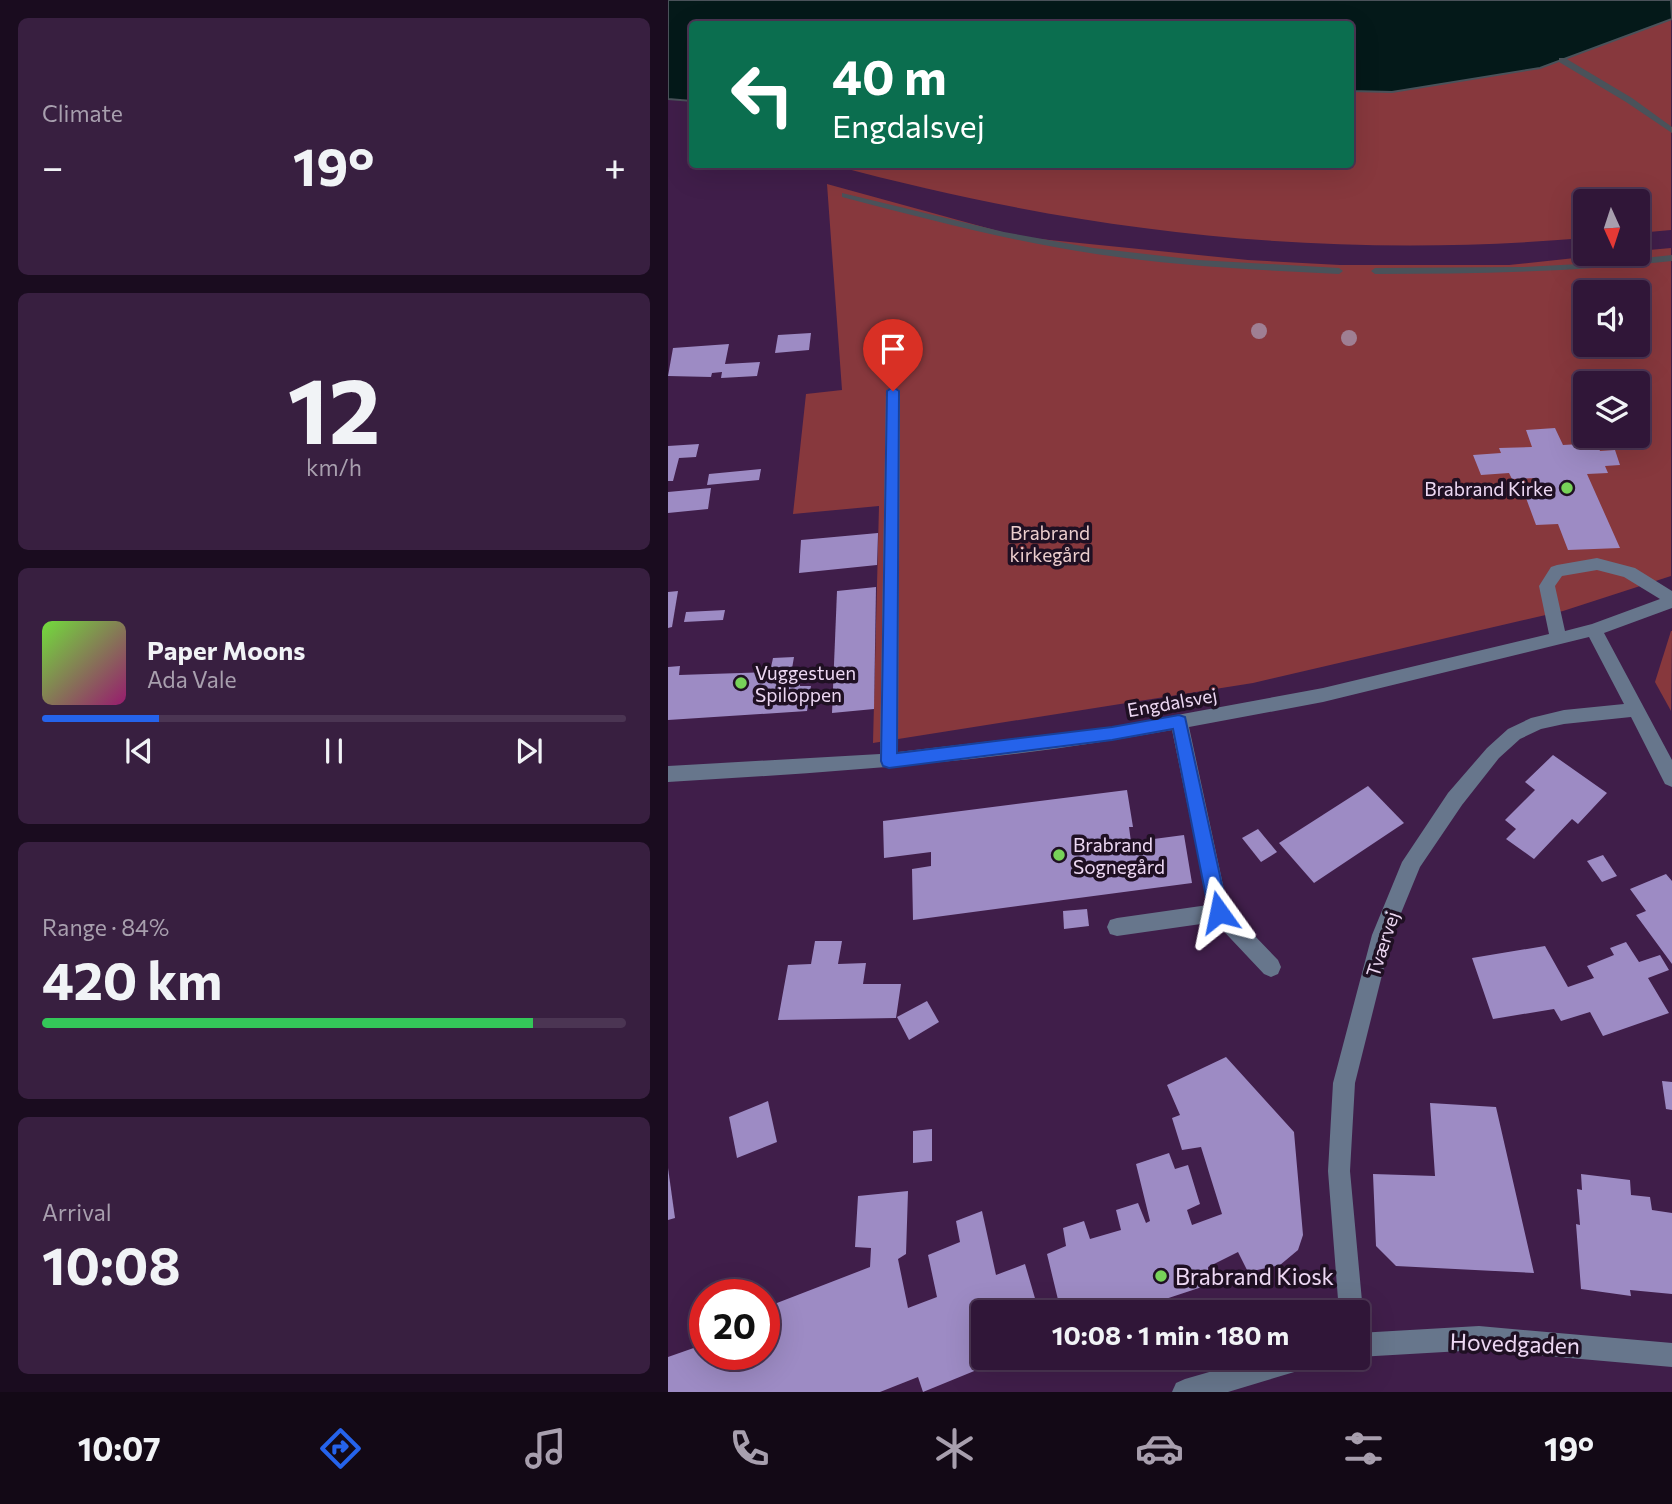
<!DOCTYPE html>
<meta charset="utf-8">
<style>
body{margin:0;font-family:Commissioner,sans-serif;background:#381f40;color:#f1f3f6;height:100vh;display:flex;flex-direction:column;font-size:26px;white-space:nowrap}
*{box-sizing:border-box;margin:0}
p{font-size:23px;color:#a89fae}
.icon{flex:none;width:38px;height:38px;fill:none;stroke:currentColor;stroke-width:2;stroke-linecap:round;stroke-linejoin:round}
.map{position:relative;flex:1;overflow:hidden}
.side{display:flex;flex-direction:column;gap:18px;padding:18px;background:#1a0c1f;width:668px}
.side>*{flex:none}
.hud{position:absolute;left:21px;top:21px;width:665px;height:147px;border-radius:7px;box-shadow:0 7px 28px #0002,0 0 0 2px #4b3553;background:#0b6e4f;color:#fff;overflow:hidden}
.needle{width:46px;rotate:177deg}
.buttons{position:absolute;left:905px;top:189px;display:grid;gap:14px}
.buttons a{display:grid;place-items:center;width:77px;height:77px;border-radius:7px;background:#301638;box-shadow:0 7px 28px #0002,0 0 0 2px #4b3553;font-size:35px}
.speed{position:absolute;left:21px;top:1279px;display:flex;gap:14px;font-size:35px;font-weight:700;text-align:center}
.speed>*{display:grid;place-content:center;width:91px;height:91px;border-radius:50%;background:#301638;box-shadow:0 7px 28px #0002,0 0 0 2px #4b3553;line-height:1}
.speed .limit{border:10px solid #d22;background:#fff;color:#111}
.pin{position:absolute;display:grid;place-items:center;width:60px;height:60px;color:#fff;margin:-72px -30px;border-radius:50% 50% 50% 0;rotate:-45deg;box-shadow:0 0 7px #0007}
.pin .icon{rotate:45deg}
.me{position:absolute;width:77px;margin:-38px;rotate:348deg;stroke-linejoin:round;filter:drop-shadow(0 0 5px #0008)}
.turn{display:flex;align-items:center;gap:24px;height:147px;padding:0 28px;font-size:32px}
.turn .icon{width:91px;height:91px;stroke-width:2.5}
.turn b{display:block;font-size:49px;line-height:60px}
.big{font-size:52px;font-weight:700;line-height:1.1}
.side .widget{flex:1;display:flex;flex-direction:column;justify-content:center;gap:10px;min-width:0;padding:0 24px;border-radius:10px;background:#381f40}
.side .dial{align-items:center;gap:0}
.dial b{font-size:91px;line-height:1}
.song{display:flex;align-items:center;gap:21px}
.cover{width:84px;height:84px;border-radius:10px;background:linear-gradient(135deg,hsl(100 70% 55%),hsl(320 70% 35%))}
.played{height:7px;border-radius:4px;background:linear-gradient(90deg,#2563eb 20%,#4b3553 20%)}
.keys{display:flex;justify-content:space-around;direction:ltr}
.heat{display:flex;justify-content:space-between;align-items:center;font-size:38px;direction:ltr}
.charge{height:10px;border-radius:5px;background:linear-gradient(90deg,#34c759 84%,#4b3553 0)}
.trip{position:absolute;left:303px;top:1300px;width:399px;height:70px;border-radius:7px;background:#301638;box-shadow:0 7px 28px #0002,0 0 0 2px #4b3553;font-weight:700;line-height:70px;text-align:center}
.dock{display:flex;height:112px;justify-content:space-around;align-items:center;background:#130916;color:#a89fae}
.dock .icon{width:49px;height:49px}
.dock .current{color:#2563eb}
.dock b{font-size:32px;color:#f1f3f6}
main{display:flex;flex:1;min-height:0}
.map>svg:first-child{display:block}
.green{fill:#87383d;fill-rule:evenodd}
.water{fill:#041919;stroke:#4a525a;stroke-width:2}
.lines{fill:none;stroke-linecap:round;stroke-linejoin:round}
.stream{fill:#4a525a;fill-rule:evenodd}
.building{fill:#9d8bc4}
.minor{fill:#67768c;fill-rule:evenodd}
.tree{fill:#9f7f93}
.route{fill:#2563eb;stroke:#184099;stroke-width:2}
.poi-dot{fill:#77d259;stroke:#1f1023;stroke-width:2.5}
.labels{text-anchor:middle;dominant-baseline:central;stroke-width:7;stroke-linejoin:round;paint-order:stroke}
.poi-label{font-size:19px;fill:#edd8f3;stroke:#1f1023;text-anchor:start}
.park-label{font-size:19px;fill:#eccece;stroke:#1f1023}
.street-label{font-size:19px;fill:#edd8f3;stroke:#1f1023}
.near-poi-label{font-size:23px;fill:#edd8f3;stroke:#1f1023;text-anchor:start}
.near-street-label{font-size:23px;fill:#edd8f3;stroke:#1f1023}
</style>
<main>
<section class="side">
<div class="widget"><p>Climate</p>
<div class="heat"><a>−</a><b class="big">19°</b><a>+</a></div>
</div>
<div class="widget dial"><b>12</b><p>km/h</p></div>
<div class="widget">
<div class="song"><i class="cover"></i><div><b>Paper Moons</b><p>Ada Vale</p></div></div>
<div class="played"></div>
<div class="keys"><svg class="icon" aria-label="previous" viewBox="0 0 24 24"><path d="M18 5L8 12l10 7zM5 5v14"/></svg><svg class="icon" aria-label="pause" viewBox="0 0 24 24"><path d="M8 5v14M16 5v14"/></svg><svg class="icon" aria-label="next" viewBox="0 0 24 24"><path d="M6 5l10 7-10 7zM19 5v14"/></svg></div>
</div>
<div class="widget"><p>Range · 84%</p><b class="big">420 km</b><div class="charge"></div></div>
<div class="widget"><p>Arrival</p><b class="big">10:08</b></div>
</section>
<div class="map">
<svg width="1004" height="1392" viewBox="0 0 1004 1392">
<rect width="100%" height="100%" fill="#401e4a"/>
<g class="green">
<path d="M1003 19V230L970 233V201H917V238C658 260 416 233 165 165L682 164 683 91 724 92 872 68Z"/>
<path d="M159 184 352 237 580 260 672 265H841L944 254H970V251L1003 248V576L895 611 585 683 205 743 211 506 125 514 138 394 174 390ZM917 292H970V345H917ZM917 383H970V436H917Z"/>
<path d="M1003 631H1004L1003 711 987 682Z"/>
</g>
<path class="water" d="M0 0H1003L1004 19 872 68 724 92 683 91 682 24H24V101L0 99Z"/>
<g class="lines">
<g class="stream">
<path d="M891 58H897L964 98 1004 127V133L958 102 891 62Z"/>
<path d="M174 193 336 232 425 248 530 260 671 268 675 271 671 274C590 270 508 266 428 254 342 241 258 219 174 197Z"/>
<path d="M1004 255V261C905 272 806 274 707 274L703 271 707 268 856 267 930 263Z"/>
</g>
</g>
<g class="building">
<path d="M143 333 141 350 107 353 110 335Z"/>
<path d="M61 344 57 364 92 362 89 376 53 378 54 372 44 373 43 377 0 376 5 348Z"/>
<path d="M887 428 895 445 929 443 932 451 947 450 952 465 937 466 940 473 919 474 952 548 900 550 890 524 868 525 858 498 876 496 869 478 844 479 841 473 813 475 805 455 833 453 831 448 864 447 858 430Z"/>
<path d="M31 444 28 457 11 458 5 481H0V446Z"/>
<path d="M93 469 91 480 39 485 41 474Z"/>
<path d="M43 488 40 509 0 513V492Z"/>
<path d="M210 533 209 565 131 573 133 540Z"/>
<path d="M208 587 206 709 164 713 169 591Z"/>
<path d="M10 591 4 627 0 628V592Z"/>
<path d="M57 610 55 620 16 622 18 612Z"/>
<path d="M126 657 122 680H132V686H143L139 711 0 720V667L12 666 11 675 102 672 105 658Z"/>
<path d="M885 755 939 793 910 824 904 819 866 859 838 839 848 829 837 820 867 790 857 782Z"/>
<path d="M700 786 736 823 646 883 611 843Z"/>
<path d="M459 790 465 827H461L463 842 516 835 524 883 245 920 244 869 263 866V852L216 858 215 821Z"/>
<path d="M590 829 609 852 593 862 574 838Z"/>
<path d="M935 855 949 876 934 882 919 861Z"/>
<path d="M998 874 1004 881V964L968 915 978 911 962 889Z"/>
<path d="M419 909 421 926 396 929 395 911Z"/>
<path d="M147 941H174L170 964 198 963 195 984H233L228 1018 110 1020 120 965 143 964Z"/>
<path d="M958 942 971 962 992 955 1001 970 980 978 1001 1013 935 1036 922 1012 893 1021 886 1009 825 1019 804 958 877 946 900 987 926 978 919 966 946 955 942 948Z"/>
<path d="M259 1001 271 1022 241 1040 229 1017Z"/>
<path d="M558 1057 626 1132 635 1235 630 1250 612 1265 580 1272 570 1252 540 1267V1285L458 1312H393L379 1254 398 1246 395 1228 416 1221 422 1239 453 1230 448 1210 470 1203 478 1223 482 1221 468 1164 501 1153 507 1169 520 1165 532 1204 519 1210 524 1225 554 1214 533 1147 514 1150 504 1118 512 1115 499 1085Z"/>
<path d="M994 1081 1004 1082V1110L998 1109Z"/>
<path d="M100 1101 109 1142 69 1158 61 1117Z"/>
<path d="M762 1103 828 1107 866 1273 728 1266 708 1246 705 1174 767 1176Z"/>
<path d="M264 1129V1161L245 1163V1131Z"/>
<path d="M0 1168 7 1218 0 1220Z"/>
<path d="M913 1174 962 1180 963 1195 982 1197 984 1210 1004 1213V1294L962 1290 963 1296 913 1289 908 1224 912 1225 909 1189 914 1190Z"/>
<path d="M240 1191 238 1254 230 1259 240 1308 269 1297 260 1255 292 1242 288 1221 314 1211 328 1275 357 1264 371 1312H315V1358H338L255 1392 250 1377 212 1392H0V1357L37 1344V1354H96V1308L202 1267 203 1248 187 1247 190 1196Z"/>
</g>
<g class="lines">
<g class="minor">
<path d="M225 386 232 391 230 752 444 727 655 688 881 634 871 586 883 567 889 565 929 558 967 568 1004 591V608L936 633 1004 760V787L997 784 963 717 896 724 873 729 852 739 831 758 794 805 752 867 724 935 687 1083 682 1171 695 1312 692 1321 690 1322V1312H671L660 1171 665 1083 704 935 734 862 780 793 819 748 840 729 863 718 896 710 956 704 921 637 655 702 521 727 560 908 610 960 613 967 610 974 603 977 596 974 547 922 449 936 442 934 439 927 442 920 449 918 540 905 504 730C337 761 169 772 0 782V766L212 754 218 391ZM929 570 956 577 992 599 924 624 897 631 887 586 894 576Z"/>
<path d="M811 1326 1004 1343V1367L811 1350 690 1357V1333Z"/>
<path d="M590 1358H645L642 1367 633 1370 560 1392H504L508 1383 517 1379Z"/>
</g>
</g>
<g class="tree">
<circle cx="591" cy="331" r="8"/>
<circle cx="681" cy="338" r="8"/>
</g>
<path class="route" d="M225 387 231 391 229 753 444 727 511 715 517 717 560 912 557 918 551 921 544 918 541 912 505 729 444 740 221 768 215 766 213 761 219 391Z"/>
<g class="poi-dot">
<circle cx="899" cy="488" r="7"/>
<circle cx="73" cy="683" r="7"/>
<circle cx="391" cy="855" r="7"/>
<circle cx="493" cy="1276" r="7"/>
</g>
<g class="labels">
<g class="poi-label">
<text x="885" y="488" text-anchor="end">Brabrand Kirke</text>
<text x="87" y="672">Vuggestuen<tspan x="87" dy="22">Spiloppen</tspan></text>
<text x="405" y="844">Brabrand<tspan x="405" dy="22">Sognegård</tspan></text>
</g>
<g class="park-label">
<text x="382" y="532">Brabrand<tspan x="382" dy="22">kirkegård</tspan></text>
</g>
<g class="street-label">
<text transform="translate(504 702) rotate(-10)">Engdalsvej</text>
<text transform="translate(714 944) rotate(-72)">Tværvej</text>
</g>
<g class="near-poi-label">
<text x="507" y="1276">Brabrand Kiosk</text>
</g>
<g class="near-street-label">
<text transform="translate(847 1343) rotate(2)">Hovedgaden</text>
</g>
</g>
</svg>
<div class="buttons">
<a><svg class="needle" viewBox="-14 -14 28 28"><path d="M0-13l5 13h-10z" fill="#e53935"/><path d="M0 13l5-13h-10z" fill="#a89fae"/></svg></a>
<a><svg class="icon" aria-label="sound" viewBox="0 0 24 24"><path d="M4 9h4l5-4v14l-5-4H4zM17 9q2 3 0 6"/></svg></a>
<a><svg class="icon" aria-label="layers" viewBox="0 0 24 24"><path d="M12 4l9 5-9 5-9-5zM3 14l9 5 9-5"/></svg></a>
</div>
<div class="speed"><div class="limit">20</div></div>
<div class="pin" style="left:225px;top:391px;background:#d93025"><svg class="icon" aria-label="arrive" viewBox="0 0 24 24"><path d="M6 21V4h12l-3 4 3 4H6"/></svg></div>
<svg class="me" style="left:551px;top:912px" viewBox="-20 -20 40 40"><path d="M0-17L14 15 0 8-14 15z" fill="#2563eb" stroke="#fff" stroke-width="4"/></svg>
<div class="trip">10:08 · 1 min · 180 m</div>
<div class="hud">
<div class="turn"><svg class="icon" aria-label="left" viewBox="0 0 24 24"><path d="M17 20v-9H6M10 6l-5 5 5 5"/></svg><div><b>40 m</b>Engdalsvej</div></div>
</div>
</div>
</main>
<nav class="dock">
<b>10:07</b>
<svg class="icon current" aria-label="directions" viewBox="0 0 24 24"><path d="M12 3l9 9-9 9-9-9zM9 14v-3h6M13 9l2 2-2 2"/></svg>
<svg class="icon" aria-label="music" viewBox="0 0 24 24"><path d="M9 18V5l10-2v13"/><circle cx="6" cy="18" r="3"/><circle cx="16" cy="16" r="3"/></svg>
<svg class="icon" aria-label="phone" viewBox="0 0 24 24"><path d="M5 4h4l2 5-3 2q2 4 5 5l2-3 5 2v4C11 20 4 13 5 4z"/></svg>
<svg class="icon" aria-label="climate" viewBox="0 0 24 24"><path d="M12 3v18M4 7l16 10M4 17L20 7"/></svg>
<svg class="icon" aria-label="car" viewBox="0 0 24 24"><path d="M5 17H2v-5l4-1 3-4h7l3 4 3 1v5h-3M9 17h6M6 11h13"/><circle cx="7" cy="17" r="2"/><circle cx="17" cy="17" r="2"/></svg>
<svg class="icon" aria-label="filters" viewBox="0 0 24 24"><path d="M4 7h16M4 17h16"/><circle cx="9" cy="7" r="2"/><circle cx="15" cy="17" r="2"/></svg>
<b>19°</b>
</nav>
